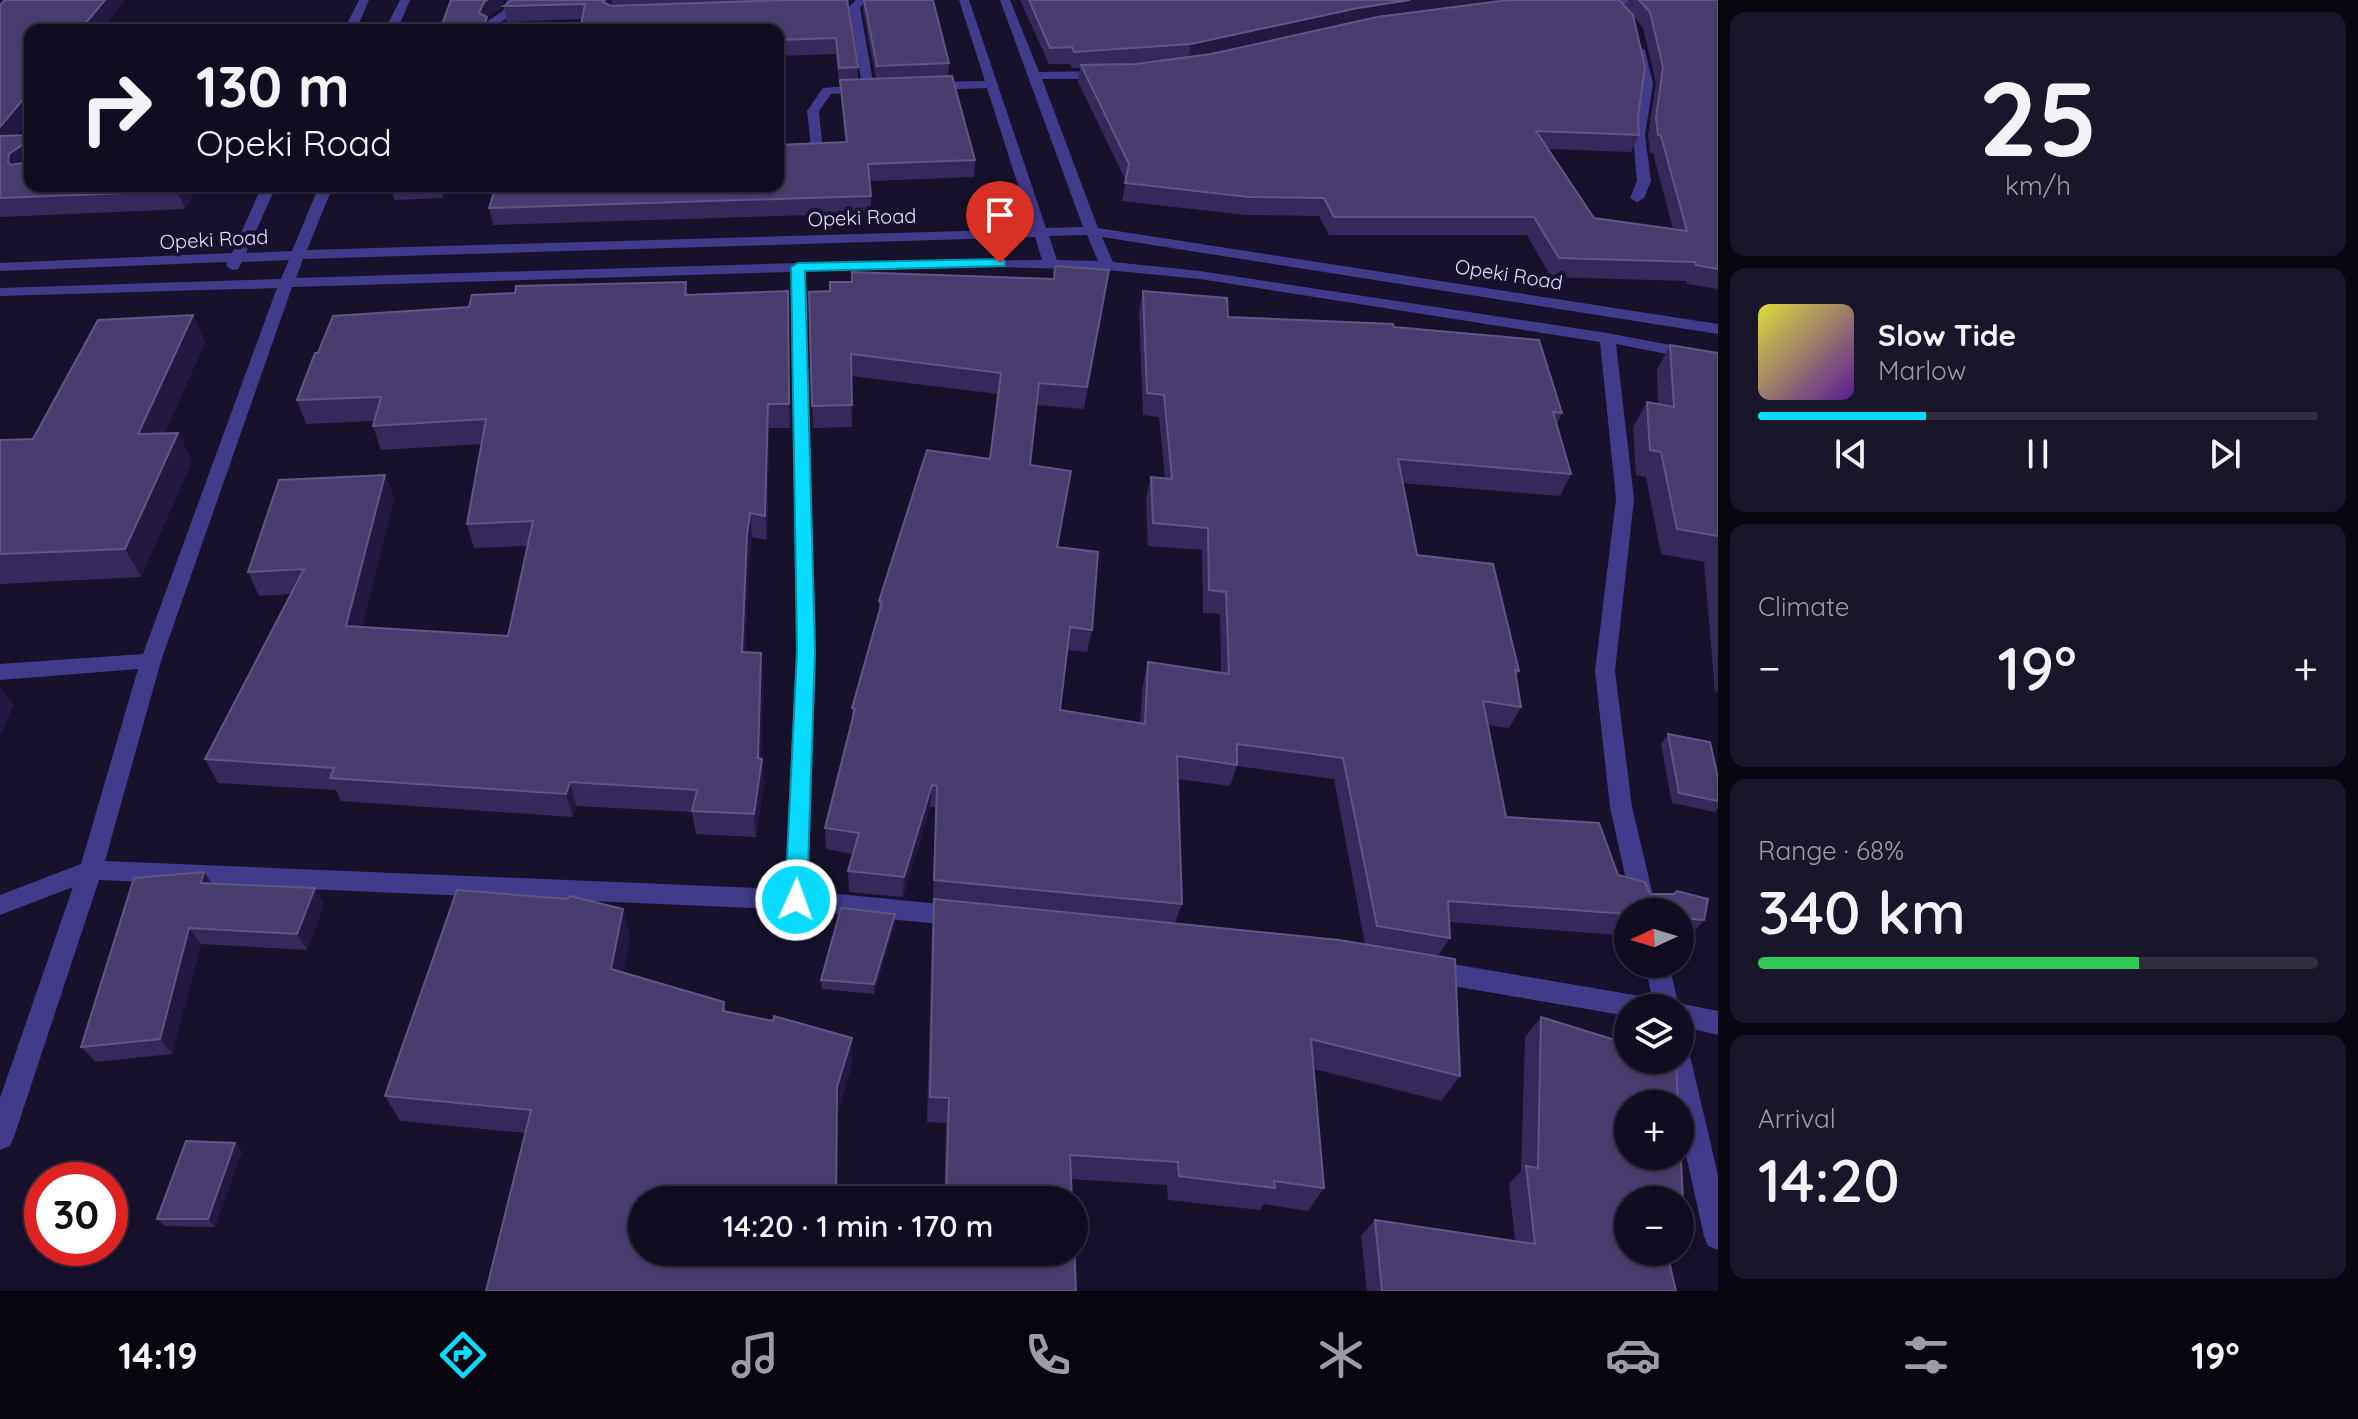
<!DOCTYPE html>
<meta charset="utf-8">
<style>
body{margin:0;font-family:Quicksand,sans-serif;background:#1a162a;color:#f1f3f6;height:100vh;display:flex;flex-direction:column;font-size:30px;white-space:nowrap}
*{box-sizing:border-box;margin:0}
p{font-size:26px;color:#9c9ca5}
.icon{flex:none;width:44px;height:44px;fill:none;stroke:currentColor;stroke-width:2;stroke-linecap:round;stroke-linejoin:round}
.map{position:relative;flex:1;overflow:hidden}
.drawer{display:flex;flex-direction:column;gap:12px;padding:12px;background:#090712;width:640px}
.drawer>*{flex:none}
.hud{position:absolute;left:24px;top:24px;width:760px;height:168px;border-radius:16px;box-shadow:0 2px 6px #0004,0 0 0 2px #302d3f;background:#110d21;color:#f1f3f6;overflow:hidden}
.needle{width:52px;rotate:266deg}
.fabs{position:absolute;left:1614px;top:898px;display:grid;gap:16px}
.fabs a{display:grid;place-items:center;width:80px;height:80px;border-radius:50%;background:#110d21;box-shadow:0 2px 6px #0004,0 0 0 2px #302d3f;font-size:40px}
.speed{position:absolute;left:24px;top:1162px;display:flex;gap:16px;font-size:40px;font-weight:700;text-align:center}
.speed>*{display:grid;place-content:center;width:104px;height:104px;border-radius:50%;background:#110d21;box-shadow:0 2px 6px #0004,0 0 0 2px #302d3f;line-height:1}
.speed .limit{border:12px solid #d22;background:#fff;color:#111}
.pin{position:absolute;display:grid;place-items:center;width:68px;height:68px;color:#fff;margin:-82px -34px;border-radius:50% 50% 50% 0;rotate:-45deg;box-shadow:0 0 8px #0007}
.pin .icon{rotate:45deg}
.me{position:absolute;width:88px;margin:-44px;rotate:2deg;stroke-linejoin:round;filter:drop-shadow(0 0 6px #0008)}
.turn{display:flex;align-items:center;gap:28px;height:168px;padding:0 40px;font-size:36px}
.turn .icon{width:104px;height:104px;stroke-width:2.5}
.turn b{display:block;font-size:56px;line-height:68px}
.big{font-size:60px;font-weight:600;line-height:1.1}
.drawer .card{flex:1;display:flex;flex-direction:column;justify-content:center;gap:12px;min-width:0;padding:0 28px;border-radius:16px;background:#1a162a}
.drawer .dial{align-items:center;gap:0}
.dial b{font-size:104px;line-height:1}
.song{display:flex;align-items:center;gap:24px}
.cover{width:96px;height:96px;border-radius:12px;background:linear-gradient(135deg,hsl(60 70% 55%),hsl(270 70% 35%))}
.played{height:8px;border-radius:4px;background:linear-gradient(90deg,#08dbff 30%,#302d3f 30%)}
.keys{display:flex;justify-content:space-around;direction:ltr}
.heat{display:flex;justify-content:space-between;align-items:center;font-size:44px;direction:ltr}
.charge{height:12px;border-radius:6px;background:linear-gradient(90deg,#34c759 68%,#302d3f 0)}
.trip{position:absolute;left:628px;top:1186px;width:460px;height:80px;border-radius:40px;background:#110d21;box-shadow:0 2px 6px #0004,0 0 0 2px #302d3f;font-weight:600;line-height:80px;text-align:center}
.menu{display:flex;height:128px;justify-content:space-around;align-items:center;background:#07050d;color:#9c9ca5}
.menu .icon{width:56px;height:56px}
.menu .selected{color:#08dbff}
.menu b{font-size:36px;color:#f1f3f6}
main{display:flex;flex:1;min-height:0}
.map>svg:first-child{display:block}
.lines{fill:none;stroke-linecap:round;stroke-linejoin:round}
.minor{fill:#423b8c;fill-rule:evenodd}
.wall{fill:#36295a;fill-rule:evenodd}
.shaded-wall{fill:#221840}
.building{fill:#483d6c;stroke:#605683;stroke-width:2;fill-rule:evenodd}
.route{fill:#08dbff;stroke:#058ea6;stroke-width:2}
.labels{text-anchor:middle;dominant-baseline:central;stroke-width:8;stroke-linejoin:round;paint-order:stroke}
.far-street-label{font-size:20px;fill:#e2dcff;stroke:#17112c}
</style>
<main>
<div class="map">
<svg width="1718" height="1291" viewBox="0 0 1718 1291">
<rect width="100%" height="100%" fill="#17112c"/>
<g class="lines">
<g class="minor">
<path d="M359 0H369L356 30H344Z"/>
<path d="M400 0H410L397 30H385Z"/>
<path d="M507 0H517L512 15 498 24 497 30H485L489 20 503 11Z"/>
<path d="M856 0H867L860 8 874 87 865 92 831 94 819 111 822 143 811 146 807 111 823 88 862 85 849 7Z"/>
<path d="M959 0H969L1046 228 1083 227 1000 0H1010L1039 72 1104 71 1110 75 1104 79H1042L1098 228 1718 324V334L1102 237 1113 262 1200 271 1607 333 1718 354V364L1616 344 1634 499 1615 671 1632 807 1657 912H1633L1610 807 1595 671 1616 499 1600 342 1200 279 1107 270 1000 267 805 271 816 651 808 891 960 906 968 909 972 916 968 923 960 926 796 910 99 880 14 1137 10 1146 0 1150V1098L73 887 0 915V895L81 864 138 669 0 680V664L143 654 277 288 0 296V288L281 279 289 260 242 262 238 269 233 270 226 266 227 262 0 271V263L232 253 262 186H276L246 253 292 251 319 186H333L307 250 1032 229 987 88 929 90 923 86 929 82 985 81ZM1087 235 1098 261 1057 260 1049 236ZM1035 237 1042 260 798 263 296 278 303 259ZM791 272 796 651 785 889 105 861 161 661 292 287Z"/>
<path d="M1593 0H1647L1642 3 1594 6 1589 3Z"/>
<path d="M1639 47 1645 50 1653 84 1645 135 1651 181 1644 198 1637 202 1630 198 1637 181 1633 135 1641 84 1633 50Z"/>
<path d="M1429 960 1652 998 1645 964H1669L1678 1003 1718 1011V1035L1680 1026V1008H1628V1016L1429 982 1420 979 1417 971 1420 963Z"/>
<path d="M1680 1048 1687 1051 1691 1060 1718 1175V1250L1708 1246 1704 1236 1680 1128V1104H1675L1665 1060H1680Z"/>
</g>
</g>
<g class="wall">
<path d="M5 0H125L101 30H30V118L16 136 30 135V186H198L185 209 0 217V5Z"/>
<path d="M512 0H851L847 1 858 67V80L876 79 863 9V0H933L949 63 948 76 975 160 974 177 870 181 871 196V213L493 225 489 208 845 142 840 84H839L836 54 778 56V30L582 19 507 22 504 6Z"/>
<path d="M1020 0H1619L1625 6 1628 0H1718V289L1687 284 1686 281 1551 277 1527 235H1329L1319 216 1245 215 1122 201 1126 181 1078 82 1080 68H1072L1070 64H1049ZM1634 17 1643 28 1656 83 1648 135 1650 153H1653L1673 229 1594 218 1548 149 1631 152 1639 135Z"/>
<path d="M391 186H446L443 198 394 200Z"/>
<path d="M1055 266 1106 291 1084 409 1037 405 1030 465 1071 471 1058 547 1092 630 1087 652 1067 650 1060 710 1140 723 1143 684 1148 662 1221 673 1220 614 1203 613 1202 550 1148 546 1146 499 1151 477 1165 478 1159 417 1143 415 1139 312 1143 291 1228 317 1394 327 1562 413 1557 424 1571 474 1560 496 1402 483 1417 555 1519 671 1516 677 1521 707 1509 728 1488 725 1506 817 1618 875 1650 894 1704 920 1686 940H1680V912H1628V936L1449 922 1450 938 1438 956 1460 1076 1441 1101 1314 1069 1324 1188 1308 1211 1264 1204 1260 1210 1168 1200 1167 1185 1071 1179 1072 1200H944L946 1123 927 1122 932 927 934 900H933L935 807H930L903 897 849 892 848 871 853 854 826 849 825 828 852 722V708L879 611V601L990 459 998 394 851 376 852 427 813 428 809 292 1054 279ZM1237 766 1334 779 1365 944 1175 923 1182 904 1178 779 1230 786Z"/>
<path d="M686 282 688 295 788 291 790 428H769L767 540 752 537 749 558 745 652 763 677 761 759 764 782 756 837 696 834 692 812 576 806 573 817 341 801 336 790 218 783 205 759 291 594 259 596 248 572 385 475 394 499 362 627 508 636 528 546 474 548 467 524 482 444 381 450 373 426 374 421 306 424 297 400 318 353 469 307Z"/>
<path d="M193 315 205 342 165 433H178L192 461 141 577 0 584V440L33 439Z"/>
<path d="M1670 345 1718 353V692L1715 691 1704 562 1661 554 1646 477 1636 475 1633 427 1647 402 1658 404 1657 370Z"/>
<path d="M1668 734 1718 778V808L1715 812 1672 803 1661 744Z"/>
<path d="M212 883 315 888 324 904 307 950 201 944 172 1054 96 1062 81 1047Z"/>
<path d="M895 923 874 994 822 989 821 980Z"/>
<path d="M630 937 623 973 724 1002 726 1011 852 1038V1064L838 1112 837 1200 1076 1291 525 1133 400 1121 385 1096Z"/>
<path d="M1541 1017 1683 1201 1680 1204V1200H1628L1676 1252 1677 1260 1670 1266 1676 1291H1367L1361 1236 1375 1220 1515 1241 1509 1184 1521 1171 1525 1037Z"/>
<path d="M242 1151 215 1227 165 1226 157 1219Z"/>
</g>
<g class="shaded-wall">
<path d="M105 0H125L101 30H80Z"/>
<path d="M487 0H504L501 9 487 17 489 30H483L479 13 484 2Z"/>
<path d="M605 0H612L613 10 603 2Z"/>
<path d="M1410 0H1545L1188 61 1191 44 1358 8Z"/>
<path d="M30 91V118L1 154 0 152V127Z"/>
<path d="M22 145 30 163 18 172 8 162 9 154Z"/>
<path d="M180 186H198L185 209 177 191Z"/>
<path d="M440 186H446L443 198Z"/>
<path d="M788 291 789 314 790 428 789 404Z"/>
<path d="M193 315 205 342 152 463 138 434Z"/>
<path d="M768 404 769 428 767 540 765 516Z"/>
<path d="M178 433 192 461 141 577 125 549Z"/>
<path d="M385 475 394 499 356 650 346 626Z"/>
<path d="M750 513 752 537 749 558 744 676 742 652 747 535Z"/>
<path d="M761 653 763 677 761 765 762 759 764 782 756 837 754 814 758 758Z"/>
<path d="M0 687 14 705 0 736Z"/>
<path d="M570 782 576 806 573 817 566 794Z"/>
<path d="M932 785 930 807 903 897 904 877Z"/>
<path d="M204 872 215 888 201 883Z"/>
<path d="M315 888 324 904 307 950 297 934Z"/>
<path d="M623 909 630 937 619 996 611 969Z"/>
<path d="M895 914V923L874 994V984Z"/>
<path d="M189 928 201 944 172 1054 160 1039Z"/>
<path d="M852 1038V1064L838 1112 837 1200H836L837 1087Z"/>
<path d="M235 1143 242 1151 215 1227 208 1219Z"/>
</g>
<g class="building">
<path d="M5 0H105L80 30H30V91L0 127V5Z"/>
<path d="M451 0H487L484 2 479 13 487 17 483 30H440Z"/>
<path d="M512 0H605L603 2 611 6 784 0H847L858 67 839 68 836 38 778 40V30H580L585 4 504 6Z"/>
<path d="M864 0H933L949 63 877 66Z"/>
<path d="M1029 0H1410L1358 8 1191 44 1074 52 1072 47 1050 48Z"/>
<path d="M1508 0H1619L1633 15 1645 67 1638 117 1639 135 1536 131 1594 218 1687 231 1661 136 1658 135 1656 118 1663 67 1650 12 1639 0H1718V269L1696 265 1695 262 1559 258 1534 217H1334L1324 198 1249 197 1125 183 1129 164 1081 65 1136 64 1211 54 1377 17Z"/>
<path d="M952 76 975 160 868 164 871 196 489 208 496 186H778V145L847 142 840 80Z"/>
<path d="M30 135V186H180L177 191 0 198V136ZM22 145 24 148 23 163 11 165 8 162 9 154Z"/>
<path d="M1055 266 1109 270 1087 387 1039 383 1030 465 1071 471 1057 547 1098 552 1092 630 1070 627 1060 710 1145 724 1148 662 1229 674 1226 592 1209 590 1208 528 1153 523 1151 477 1172 479 1164 395 1147 393 1143 291 1227 298 1228 317 1393 324 1394 327 1539 340 1562 413 1553 412 1571 474 1398 459 1417 555 1493 564 1519 671 1515 670 1521 707 1483 701 1506 817 1599 823 1618 875 1645 882 1650 894H1674L1677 891 1708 899 1704 920 1680 918V912H1628V914L1448 901 1450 938 1377 926 1343 758 1237 744V765L1177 756 1182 904 934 880 937 786 932 785 904 877 848 871 859 833 825 828 855 709 852 708 882 602 879 601 927 450 990 459 1001 373 851 354 852 405 812 406 809 292 830 291V282H852V272L1054 279Z"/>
<path d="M686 282 685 295 788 291 789 404H768L765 516 750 513 747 535 742 652 761 653 758 758 762 759 754 814 692 811 697 790 570 782 566 794 330 778 334 768 205 759 304 569 248 572 279 480 385 475 346 626 508 636 533 521 467 524 486 419 373 426 381 397 297 400 315 353H318L333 316 469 307 472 295 515 293 516 286Z"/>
<path d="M193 315 138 434 178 433 125 549 0 554V440L33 439 98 320Z"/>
<path d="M1670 345 1718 353V536L1677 529 1661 452 1650 450 1647 402 1674 407Z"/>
<path d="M1668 734 1710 742 1718 778V801L1679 793Z"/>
<path d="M204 872 201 883 315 888 297 934 189 928 160 1039 81 1047 134 878Z"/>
<path d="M457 890 568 899 570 896 623 909 611 969 724 1002 723 1011 773 1021 774 1016 852 1038 837 1087 836 1200H841H642V1252H1074V1241L1076 1291H486L531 1110 385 1096Z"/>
<path d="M934 899 1339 940 1455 959 1460 1076 1311 1039 1324 1188 1274 1181 1275 1188 1179 1176 1178 1162 1070 1155 1072 1200H946L949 1098 930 1097Z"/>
<path d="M841 908 895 914 874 984 821 980Z"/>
<path d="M1541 1017 1628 1044V1060H1676L1678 1104H1628V1156H1680V1140L1683 1201 1666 1195 1667 1200H1628V1252H1676L1677 1260 1668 1257 1676 1291H1382L1375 1220 1535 1244 1526 1166 1538 1168Z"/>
<path d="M186 1141 235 1143 208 1219H157Z"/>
</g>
<path class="route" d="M1000 259 1005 261V266L805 271 815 651 807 900 804 906 796 909 788 906 785 900 797 651 791 267 798 263Z"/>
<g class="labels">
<g class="far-street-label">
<text transform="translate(862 217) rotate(-2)">Opeki Road</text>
<text transform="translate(214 239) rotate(-3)">Opeki Road</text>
<text transform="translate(1509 274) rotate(9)">Opeki Road</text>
</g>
</g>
</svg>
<div class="fabs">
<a><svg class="needle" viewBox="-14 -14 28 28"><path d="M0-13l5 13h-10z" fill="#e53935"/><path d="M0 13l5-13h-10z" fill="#9c9ca5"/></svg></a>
<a><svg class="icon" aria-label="layers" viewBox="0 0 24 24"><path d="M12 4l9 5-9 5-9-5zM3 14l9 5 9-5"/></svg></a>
<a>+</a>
<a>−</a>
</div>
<div class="speed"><div class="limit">30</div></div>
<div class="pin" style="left:1000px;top:263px;background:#d93025"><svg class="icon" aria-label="arrive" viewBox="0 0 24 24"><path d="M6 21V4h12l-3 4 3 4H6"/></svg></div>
<svg class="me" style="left:796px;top:900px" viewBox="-20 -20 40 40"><circle r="17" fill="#08dbff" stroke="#fff" stroke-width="3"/><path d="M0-11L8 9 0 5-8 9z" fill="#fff"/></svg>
<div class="trip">14:20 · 1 min · 170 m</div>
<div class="hud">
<div class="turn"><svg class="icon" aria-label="right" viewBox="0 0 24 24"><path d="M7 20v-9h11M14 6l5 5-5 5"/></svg><div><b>130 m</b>Opeki Road</div></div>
</div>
</div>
<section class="drawer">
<div class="card dial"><b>25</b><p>km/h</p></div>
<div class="card">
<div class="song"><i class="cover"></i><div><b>Slow Tide</b><p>Marlow</p></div></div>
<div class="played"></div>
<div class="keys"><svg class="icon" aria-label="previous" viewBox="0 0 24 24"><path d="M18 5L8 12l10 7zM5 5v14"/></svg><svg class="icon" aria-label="pause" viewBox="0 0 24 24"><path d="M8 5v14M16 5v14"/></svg><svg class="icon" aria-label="next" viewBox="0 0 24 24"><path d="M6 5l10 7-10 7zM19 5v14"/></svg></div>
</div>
<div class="card"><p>Climate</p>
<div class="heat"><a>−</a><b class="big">19°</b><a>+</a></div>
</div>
<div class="card"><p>Range · 68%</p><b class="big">340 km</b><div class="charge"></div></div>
<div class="card"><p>Arrival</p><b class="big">14:20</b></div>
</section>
</main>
<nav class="menu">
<b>14:19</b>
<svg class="icon selected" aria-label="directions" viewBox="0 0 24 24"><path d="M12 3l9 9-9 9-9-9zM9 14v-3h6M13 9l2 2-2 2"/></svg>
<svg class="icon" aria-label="music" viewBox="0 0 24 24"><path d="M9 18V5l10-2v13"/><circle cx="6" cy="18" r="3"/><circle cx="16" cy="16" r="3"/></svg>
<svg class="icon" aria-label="phone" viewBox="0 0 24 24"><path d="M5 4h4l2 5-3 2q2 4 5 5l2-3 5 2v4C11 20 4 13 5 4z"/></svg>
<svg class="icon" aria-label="climate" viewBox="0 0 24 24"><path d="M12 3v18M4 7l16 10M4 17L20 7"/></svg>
<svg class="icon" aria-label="car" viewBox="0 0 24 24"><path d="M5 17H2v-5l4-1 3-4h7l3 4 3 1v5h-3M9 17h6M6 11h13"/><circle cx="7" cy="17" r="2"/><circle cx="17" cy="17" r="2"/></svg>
<svg class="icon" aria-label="filters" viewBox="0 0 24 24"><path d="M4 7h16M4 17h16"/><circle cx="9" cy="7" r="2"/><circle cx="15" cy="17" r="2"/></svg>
<b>19°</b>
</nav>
